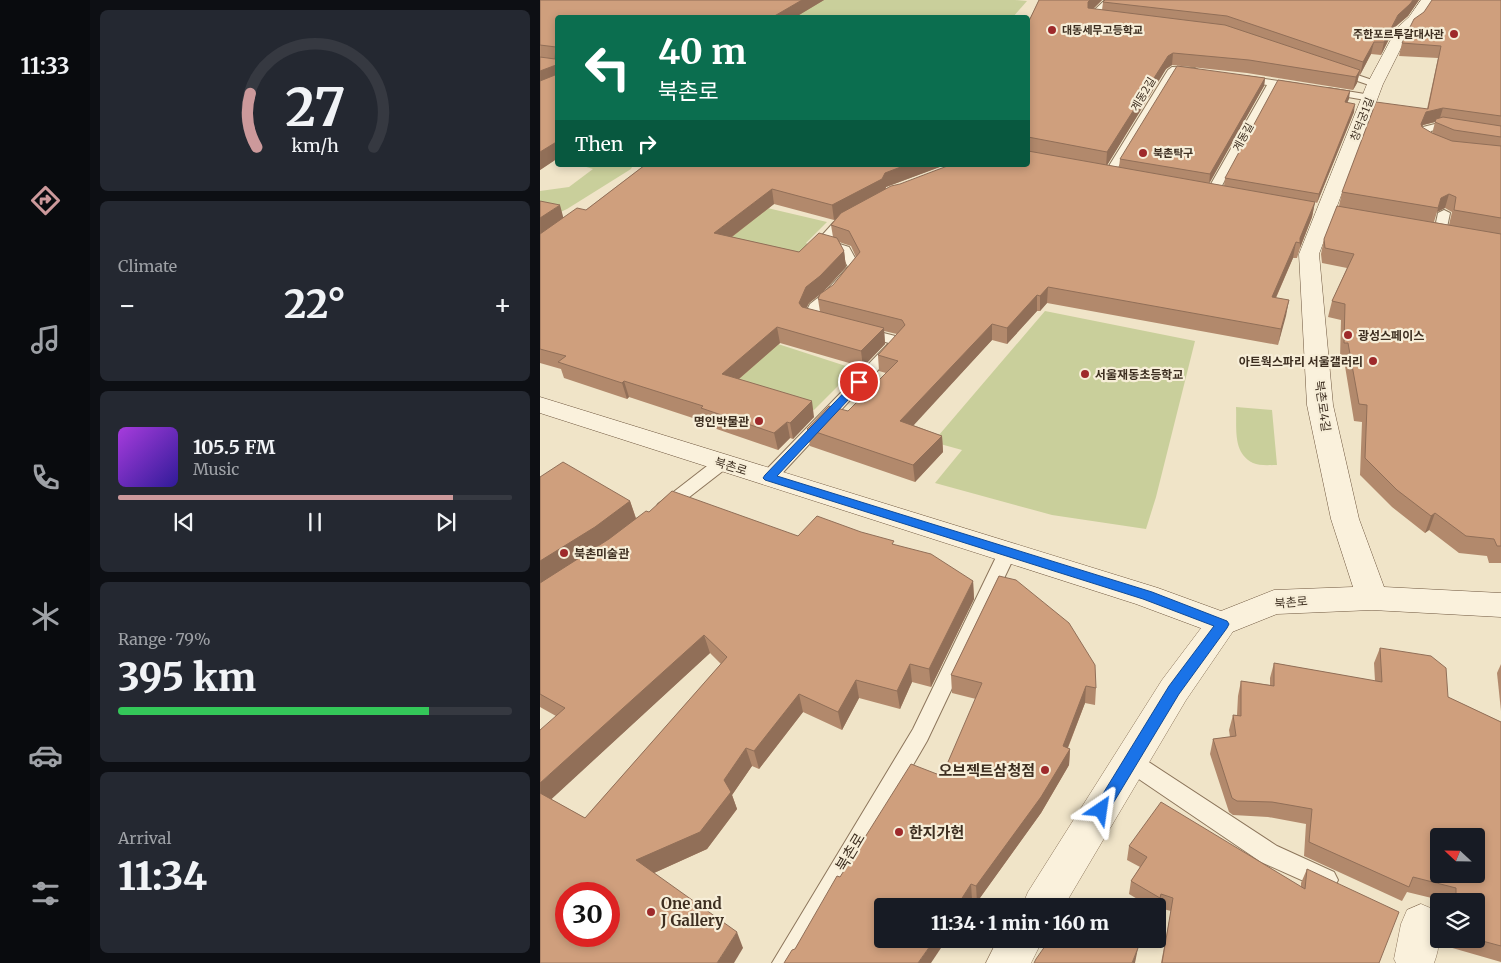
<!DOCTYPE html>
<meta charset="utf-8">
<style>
body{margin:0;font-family:Merriweather,"Noto Sans KR",serif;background:#242831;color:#f1f3f6;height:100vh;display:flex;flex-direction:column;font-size:19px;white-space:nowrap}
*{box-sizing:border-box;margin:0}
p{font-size:16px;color:#9ea1a6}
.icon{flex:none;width:28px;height:28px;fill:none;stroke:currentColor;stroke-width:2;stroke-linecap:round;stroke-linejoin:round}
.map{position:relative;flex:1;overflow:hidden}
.panel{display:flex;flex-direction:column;gap:10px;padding:10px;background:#0d0f14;width:450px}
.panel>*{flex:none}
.top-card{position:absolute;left:15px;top:15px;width:475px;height:152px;border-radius:5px;box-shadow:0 2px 8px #0003;background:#0b6e4f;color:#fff;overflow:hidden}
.needle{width:32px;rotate:292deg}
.fabs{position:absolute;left:890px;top:828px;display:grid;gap:10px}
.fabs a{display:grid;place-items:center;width:55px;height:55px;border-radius:5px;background:#171b24;box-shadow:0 2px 8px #0003;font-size:25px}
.speed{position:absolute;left:15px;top:882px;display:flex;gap:10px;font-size:25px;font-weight:700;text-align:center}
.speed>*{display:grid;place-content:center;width:65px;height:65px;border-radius:50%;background:#171b24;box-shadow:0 2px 8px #0003;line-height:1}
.speed .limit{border:8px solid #d22;background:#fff;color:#111}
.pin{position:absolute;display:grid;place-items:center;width:42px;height:42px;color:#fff;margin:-21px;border:2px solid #fff;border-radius:50%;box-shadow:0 1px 5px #0007}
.me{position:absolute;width:55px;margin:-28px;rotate:32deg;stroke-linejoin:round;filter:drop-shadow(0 0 4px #0008)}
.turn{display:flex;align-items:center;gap:18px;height:105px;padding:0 20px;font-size:22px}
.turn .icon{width:65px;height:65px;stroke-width:2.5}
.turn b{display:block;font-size:35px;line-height:42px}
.then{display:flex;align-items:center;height:48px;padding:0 20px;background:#0003;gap:10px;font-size:19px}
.big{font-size:38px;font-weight:800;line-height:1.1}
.panel .widget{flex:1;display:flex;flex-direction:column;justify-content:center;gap:8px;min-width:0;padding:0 18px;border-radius:8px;background:#242831}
.panel .dial{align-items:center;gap:0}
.dial svg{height:130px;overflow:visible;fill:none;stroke:#363941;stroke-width:7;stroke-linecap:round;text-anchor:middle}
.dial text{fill:#f1f3f6;stroke:none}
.song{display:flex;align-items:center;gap:15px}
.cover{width:60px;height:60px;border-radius:8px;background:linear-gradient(135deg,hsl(280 70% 55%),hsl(250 70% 35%))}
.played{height:5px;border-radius:2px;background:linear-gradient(90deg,#cc999b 85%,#363941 85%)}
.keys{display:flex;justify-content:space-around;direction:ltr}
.heat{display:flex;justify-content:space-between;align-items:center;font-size:28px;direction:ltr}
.charge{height:8px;border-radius:4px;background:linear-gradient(90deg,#34c759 79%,#363941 0)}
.trip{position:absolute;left:334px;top:898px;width:292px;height:50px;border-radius:5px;background:#171b24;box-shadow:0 2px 8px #0003;font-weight:800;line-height:50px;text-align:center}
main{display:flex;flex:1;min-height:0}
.dock{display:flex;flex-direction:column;width:90px;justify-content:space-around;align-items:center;background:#090b0e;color:#9ea1a6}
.dock .icon{width:35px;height:35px}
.dock .active{color:#cc999b}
.dock b{font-size:22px;color:#f1f3f6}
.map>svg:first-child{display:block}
.green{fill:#c9cf9b}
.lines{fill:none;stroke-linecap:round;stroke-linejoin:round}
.lane-casing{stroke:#8d765c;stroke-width:2}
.street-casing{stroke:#8d765c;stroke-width:1}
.secondary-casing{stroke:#6f573f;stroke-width:1}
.lane{fill:#faf1dc;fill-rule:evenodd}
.street{fill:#faf1dc;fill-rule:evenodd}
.secondary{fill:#faf1dc;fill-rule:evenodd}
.wall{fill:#b2896c;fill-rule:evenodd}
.shaded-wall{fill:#916f58}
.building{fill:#cf9f7d;stroke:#916f58;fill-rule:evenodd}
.route{fill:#1a73e8;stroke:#114b97}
.poi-dot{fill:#9e2a2b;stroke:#f7eed8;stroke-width:2}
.labels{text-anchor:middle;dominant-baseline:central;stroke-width:4.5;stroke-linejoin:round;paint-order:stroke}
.far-poi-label{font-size:11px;font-weight:bold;fill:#3d2e20;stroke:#f7eed8;text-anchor:start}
.far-street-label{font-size:11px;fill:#3d2e20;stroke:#f7eed8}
.poi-label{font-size:12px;font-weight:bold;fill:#3d2e20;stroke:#f7eed8;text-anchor:start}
.street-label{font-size:12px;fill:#3d2e20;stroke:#f7eed8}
.near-poi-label{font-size:15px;font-weight:bold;fill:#3d2e20;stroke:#f7eed8;text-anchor:start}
.near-street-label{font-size:15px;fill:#3d2e20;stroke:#f7eed8}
</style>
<main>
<nav class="dock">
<b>11:33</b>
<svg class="icon active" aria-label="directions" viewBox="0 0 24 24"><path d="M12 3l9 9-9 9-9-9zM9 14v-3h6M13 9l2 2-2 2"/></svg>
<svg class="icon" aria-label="music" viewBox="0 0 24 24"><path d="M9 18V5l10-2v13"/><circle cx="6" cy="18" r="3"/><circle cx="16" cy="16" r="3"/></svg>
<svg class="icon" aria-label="phone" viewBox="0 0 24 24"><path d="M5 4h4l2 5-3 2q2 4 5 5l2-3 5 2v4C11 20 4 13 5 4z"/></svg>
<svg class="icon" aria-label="climate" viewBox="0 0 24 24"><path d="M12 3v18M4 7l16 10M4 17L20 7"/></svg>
<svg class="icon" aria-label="car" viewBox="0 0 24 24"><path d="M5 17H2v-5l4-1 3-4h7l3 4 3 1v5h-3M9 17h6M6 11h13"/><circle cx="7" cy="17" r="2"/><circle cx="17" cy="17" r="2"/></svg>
<svg class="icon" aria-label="filters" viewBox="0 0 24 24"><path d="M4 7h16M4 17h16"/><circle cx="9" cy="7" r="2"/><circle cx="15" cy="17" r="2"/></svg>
</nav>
<section class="panel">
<div class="widget dial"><svg viewBox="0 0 100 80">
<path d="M14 69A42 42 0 1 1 86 69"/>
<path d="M14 69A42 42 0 0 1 10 36" stroke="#cc999b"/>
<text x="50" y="56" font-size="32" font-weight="700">27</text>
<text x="50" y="72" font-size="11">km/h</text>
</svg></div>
<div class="widget"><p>Climate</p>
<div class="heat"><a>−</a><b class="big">22°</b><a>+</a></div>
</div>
<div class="widget">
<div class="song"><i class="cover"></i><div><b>105.5 FM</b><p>Music</p></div></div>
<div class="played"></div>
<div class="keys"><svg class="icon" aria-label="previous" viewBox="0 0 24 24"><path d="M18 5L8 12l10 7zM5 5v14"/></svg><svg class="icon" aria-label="pause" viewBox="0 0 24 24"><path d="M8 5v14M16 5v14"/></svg><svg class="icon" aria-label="next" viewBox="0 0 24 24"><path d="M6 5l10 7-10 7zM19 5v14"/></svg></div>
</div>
<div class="widget"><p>Range · 79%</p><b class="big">395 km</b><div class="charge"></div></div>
<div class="widget"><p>Arrival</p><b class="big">11:34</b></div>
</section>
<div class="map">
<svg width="961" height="963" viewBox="0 0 961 963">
<rect width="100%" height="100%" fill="#f0e4c8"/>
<g class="green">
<path d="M258 0H475L487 1 472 18H263L243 10Z"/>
<path d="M40 165H93L91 169 27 209 12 216 0 215V191L29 187 53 169Z"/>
<path d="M185 198 287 222 266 243 273 247 258 260 177 258Z"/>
<path d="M505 311 655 341 616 497 606 529 512 515 395 483 422 450 393 442Z"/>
<path d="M238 344 315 369 274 410 193 384Z"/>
<path d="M696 407 732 410 737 465C730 465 719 466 713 463 692 453 697 427 696 407Z"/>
</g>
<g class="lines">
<defs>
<g id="lane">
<path d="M565 0H573L558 15 567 16V20L549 19V15Z"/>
<path d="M632 67 655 68 660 71 655 74 635 73 574 174 569 177 565 176 564 174 628 70Z"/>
<path d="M797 68 838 82 840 84 835 87 794 73 792 71Z"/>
<path d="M704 76 759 84 764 87 759 90 736 86 679 191 673 194 669 193 667 191 727 85 701 81V77Z"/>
<path d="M788 88 831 95 836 98 831 101 785 93V89Z"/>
<path d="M899 123 919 127 920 129 915 132 899 129 891 131 889 137 900 145 895 148 879 138 883 127Z"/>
<path d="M904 210 910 213 906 232 900 236 894 232 898 213Z"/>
<path d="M309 215 313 216 315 218 302 226 290 241 309 247 320 267 294 299 281 309 278 316 286 318 288 321 286 324 281 325 265 321 263 318 270 304 284 293 308 267 300 252 278 245 276 242 294 222Z"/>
<path d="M324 328 363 338 365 341 235 481 229 482 223 481 221 477 223 473 349 343 319 335 317 332 319 329Z"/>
<path d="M182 458 188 459 190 463 188 467 130 512 124 514 118 512 116 508 118 504 176 459Z"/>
<path d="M467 547 473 549 476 553 387 741 258 963H232L373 729 458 553 461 549Z"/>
<path d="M591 753 598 755 737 846 794 872 798 880 794 888 786 891 721 862 584 769 580 762 584 755Z"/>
</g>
<g id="street">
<path d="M682 612 693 615 698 624 646 700 524 906H482L488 892 622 680 671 615Z"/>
<path d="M881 904 895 910C902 925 900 948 894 963H856L854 959 861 924 867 910Z"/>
<path d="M458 939H503L491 963H446Z"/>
</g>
<path id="secondary" d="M881 0H895L879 23 870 30 843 84 779 254 793 405 819 519 844 587 961 593V617L832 610 737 614 682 636 596 604 0 413V397L618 588 681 611 734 590 813 587 791 519 767 405 759 254 827 84 857 28 869 17Z"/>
</defs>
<use href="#lane" class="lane-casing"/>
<use href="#street" class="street-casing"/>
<use href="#secondary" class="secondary-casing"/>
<use href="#lane" class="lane"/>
<use href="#street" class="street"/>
<use href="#secondary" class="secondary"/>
</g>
<g class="wall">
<path d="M0 0H284L254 18H18V158L0 170V57L7 58 0 57Z"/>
<path d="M499 0H562L553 9 562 10 563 2 565 0H879L868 16 855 27 841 55 831 54 820 75H819L817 83 813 90 707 73 632 65 626 69 567 165 579 167 580 159 725 78 724 86 669 183 684 186 685 178 810 91 807 102 814 112 777 203 775 202 772 217 760 248 757 258H753L736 298 749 300 738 345 507 303 500 311H497L467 344 452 340 373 425 402 436 403 452 375 482 270 446 267 429 308 411 346 373 339 371 338 355 357 334 344 331 345 344 323 367 240 343 199 379 274 417 253 439 250 438 238 450 165 425V422L89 397 87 399 24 378 21 369 0 363V201L24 218 46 210 105 165H405L346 187V189L488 165V23ZM234 204 294 220 296 219 291 225 293 237 259 252 192 237ZM299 242 311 246 316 257 293 285 278 299 280 312 266 308 269 303 283 292 306 267 304 251Z"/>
<path d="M961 0V563H949L947 556 919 553 889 530 885 533 852 507 820 475 822 422 814 421 804 360 800 359 801 320 788 317 792 301 807 268 782 263 781 254 784 239 799 206 802 192 887 109 898 58 859 56 862 43 884 12ZM895 122 892 134 882 127 883 125ZM905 208 912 212 909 225 894 222 897 212Z"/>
<path d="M0 477 90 501 96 518 109 512 258 536 354 545 433 581 434 599 391 687 372 682 360 709 319 698 302 730 263 712 219 769 212 766 192 795 197 809 167 849 114 873 203 948 0 963 16 716 0 707ZM170 653 181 664 45 818 11 799Z"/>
<path d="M459 576 556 688 555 705 545 703 528 748 530 749 529 765 501 813 437 902 432 900 428 906H342L255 949 300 877 402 776 436 699 412 693 411 675Z"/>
<path d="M840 648 908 697 961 722V962L909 947V939H936V901H904L867 892 862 901 764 856 766 824 728 817 693 815 689 812 670 754 673 739 690 737 689 730 693 715H697L698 696 701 681 730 685V678L734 663 835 681 834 663Z"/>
<path d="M961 664V711L957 673Z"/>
<path d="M589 846 761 887V883L767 869 839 963H621L631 911 619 908 618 910V906H609L589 894 591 881 600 867 587 860Z"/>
</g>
<g class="shaded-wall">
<path d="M262 0H284L254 18H231Z"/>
<path d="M550 0H562L548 14V2Z"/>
<path d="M873 0H879L868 16 855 27 841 55 844 42 858 15Z"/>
<path d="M834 42 831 54 820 75 823 62Z"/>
<path d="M633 53 632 65 626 69 566 167 567 152 628 56Z"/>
<path d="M16 65 18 79 0 85V71Z"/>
<path d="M820 70 817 83 813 90 816 77Z"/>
<path d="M725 78 724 86 669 184 670 174Z"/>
<path d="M810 91 809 99 804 110 805 102Z"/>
<path d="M815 104 814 112 777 203 779 194Z"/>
<path d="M903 108 899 121 883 125 877 137 881 124 886 112Z"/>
<path d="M18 141V158L0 170V152Z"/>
<path d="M366 165H405L346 187 343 194 294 220 292 205 345 173Z"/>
<path d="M232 189 234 204 177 248 174 233Z"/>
<path d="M909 194 905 208 897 212 901 198Z"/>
<path d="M775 202 772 217 760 248V238Z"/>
<path d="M20 205 24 220 0 237V218Z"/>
<path d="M756 242 753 258 729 313 732 297Z"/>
<path d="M304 251 306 267 283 292 269 303 261 319 259 303 266 287Z"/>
<path d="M508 287 507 303 500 311V296Z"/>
<path d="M497 295V311L467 344V328Z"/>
<path d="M749 300 746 316 738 345 741 329Z"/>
<path d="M452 324V340L362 438 360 421Z"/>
<path d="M237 327 240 343 186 390 182 374Z"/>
<path d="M344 328 345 344 323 367 321 351Z"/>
<path d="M84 381 89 397 87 399 82 383Z"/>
<path d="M272 401 274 417 253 439 250 423Z"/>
<path d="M247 422 250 438 238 450 234 433Z"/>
<path d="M402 436 403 452 375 482 373 465Z"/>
<path d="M90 501 96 519 62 545 0 584V561Z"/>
<path d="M895 513 889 530 885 533 891 516Z"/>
<path d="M433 581 434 599 391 687 389 669Z"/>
<path d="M164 635 170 653 4 806 0 800V783Z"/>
<path d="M370 664 372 682 360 709 357 691Z"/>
<path d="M316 680 319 698 302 730 298 712Z"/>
<path d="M546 686 545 703 524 757 530 749 529 765 501 813 437 902 436 886 523 746Z"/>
<path d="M259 694 263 712 219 769 214 751Z"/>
<path d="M206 748 212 766 192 795 197 809 167 849 105 877 96 860 184 780Z"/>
<path d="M431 884 432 900 428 906H417Z"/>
<path d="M621 894 619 908 618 910 620 898Z"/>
<path d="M197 932 203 948 194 963H177Z"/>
<path d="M395 939H407L391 963H378Z"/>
<path d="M598 948 595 963H592Z"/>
</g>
<g class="building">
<path d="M0 0H262L231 18H18V141L0 152V81L15 75 16 65 0 71V57L15 59 16 47 0 45Z"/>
<path d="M499 0H550L548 2V8L685 25 820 70 816 77 709 60 633 53 628 56 567 152 488 137V138V23Z"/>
<path d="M565 0H873L870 4 858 15 844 42H834L823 62 687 16 563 2Z"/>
<path d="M892 0H961V116L903 108 886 112 881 124 882 127 892 133 912 141 961 146V218L914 210 916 197 909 194 901 198 898 208 802 192 836 102 888 109 901 46 862 43 874 19 884 12Z"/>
<path d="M637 66 725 78 670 174 580 159Z"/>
<path d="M738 80 810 91 805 102 815 104 779 194 685 178Z"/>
<path d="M903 117 961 126V137L914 130 895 122 896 119Z"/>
<path d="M488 149V151L775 202 760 238V243L756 242 732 297 749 300 741 329 508 287 500 296 497 295 467 328 452 324 360 421 402 436 373 465 267 429 289 406 308 411 358 361 338 355 365 325 362 320 278 299 280 294 293 285 320 252 309 231 291 225 301 213 351 186 360 184 410 165H488Z"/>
<path d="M105 165H366L345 173 342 179 292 205 232 189 174 233 259 252 279 233 297 238 304 251 280 276 266 287 259 303 262 307 344 328 321 351 237 327 182 374 272 401 250 423 247 422 234 433 161 408 163 406 84 381 82 383 18 362 26 356 0 349V234L37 208 46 210Z"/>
<path d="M0 201 20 205 0 218Z"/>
<path d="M797 206 961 234V546H957L954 539 926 536 895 513 891 516 857 490 825 458 827 405 819 404 808 343H804L805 304 792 301 814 254 785 248 784 239Z"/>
<path d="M23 462 90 501 55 527 0 561V477Z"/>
<path d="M132 491 258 536 277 516 321 532 354 541 352 544 391 554 433 581 389 669 370 664 357 691 316 680 298 712 259 694 214 751 206 748 184 780 191 792 160 832 96 860 197 932 177 963H0V793L45 818 187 657 164 635 0 783V730L25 708 0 694V583L69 539 106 511 109 512ZM26 894H69V936H26Z"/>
<path d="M459 576 476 580 529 623 555 665 556 688 546 686 523 746 530 749 501 797 436 886 431 884 417 906H342V939H395L378 963H244L252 950 255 949 297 876 300 877 371 764 402 776 442 683 411 675Z"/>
<path d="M840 648 891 656 906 668 908 697 961 722V946L935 939H936V901H916V888L873 877 869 887 769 842 772 809 732 802 697 801 692 798 673 739 696 736 693 715 701 716V681L734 686V663L842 682ZM899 836H936V874H899Z"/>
<path d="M621 802 765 889 767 869 859 912 839 963H622L633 898 621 894 620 898 591 881 607 857 589 846Z"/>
<path d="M510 939H578L598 948 592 963H494L496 959Z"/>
</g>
<path class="route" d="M319 379 323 380V384L237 476 612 592 687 621 689 624 687 628 639 694 566 815 561 817 556 815 553 810 556 805 629 686 674 626 603 599 225 480 223 478 225 475 316 380Z"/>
<g class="poi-dot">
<circle cx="512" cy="30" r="5"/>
<circle cx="914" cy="34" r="5"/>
<circle cx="603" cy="153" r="5"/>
<circle cx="808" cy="335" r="5"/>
<circle cx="833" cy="361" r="5"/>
<circle cx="545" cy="374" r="5"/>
<circle cx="219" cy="421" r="5"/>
<circle cx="24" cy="553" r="5"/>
<circle cx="505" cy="770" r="5"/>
<circle cx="359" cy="832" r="5"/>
<circle cx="111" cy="912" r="5"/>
</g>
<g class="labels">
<g class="far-poi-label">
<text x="522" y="30">대동세무고등학교</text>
<text x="904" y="34" text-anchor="end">주한포르투갈대사관</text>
<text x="613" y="153">북촌탁구</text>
</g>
<g class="far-street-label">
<text transform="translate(603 94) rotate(-59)">계동2길</text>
<text transform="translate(822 119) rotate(-69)">창덕궁1길</text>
<text transform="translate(703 137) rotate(-61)">계동길</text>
</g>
<g class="poi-label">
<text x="818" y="335">광성스페이스</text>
<text x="823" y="361" text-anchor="end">아트웍스파리 서울갤러리</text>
<text x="555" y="374">서울재동초등학교</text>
<text x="209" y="421" text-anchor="end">명인박물관</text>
<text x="34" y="553">북촌미술관</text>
</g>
<g class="street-label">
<text transform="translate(783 406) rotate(82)">북촌로4길</text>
<text transform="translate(191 466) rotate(17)">북촌로</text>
<text transform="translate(751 602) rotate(-5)">북촌로</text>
</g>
<g class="near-poi-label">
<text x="495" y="770" text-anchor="end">오브젝트삼청점</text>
<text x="369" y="832">한지가헌</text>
<text x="121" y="903">One and<tspan x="121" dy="17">J Gallery</tspan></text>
</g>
<g class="near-street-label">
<text transform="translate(310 852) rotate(-59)">북촌로</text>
</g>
</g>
</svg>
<div class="fabs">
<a><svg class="needle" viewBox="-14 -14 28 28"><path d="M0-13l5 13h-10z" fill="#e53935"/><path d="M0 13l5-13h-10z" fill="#9ea1a6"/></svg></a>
<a><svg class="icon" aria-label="layers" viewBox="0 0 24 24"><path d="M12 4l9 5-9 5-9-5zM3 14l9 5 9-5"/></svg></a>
</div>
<div class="speed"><div class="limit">30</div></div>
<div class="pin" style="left:319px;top:382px;background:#d93025"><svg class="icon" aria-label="arrive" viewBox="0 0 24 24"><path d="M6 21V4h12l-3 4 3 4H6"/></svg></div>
<svg class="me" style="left:561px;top:810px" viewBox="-20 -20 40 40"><path d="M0-17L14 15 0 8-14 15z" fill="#1a73e8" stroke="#fff" stroke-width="4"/></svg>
<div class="trip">11:34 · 1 min · 160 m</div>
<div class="top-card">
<div class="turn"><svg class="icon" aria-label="left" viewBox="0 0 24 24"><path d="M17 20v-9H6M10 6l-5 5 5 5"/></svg><div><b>40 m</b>북촌로</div></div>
<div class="then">Then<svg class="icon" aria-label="right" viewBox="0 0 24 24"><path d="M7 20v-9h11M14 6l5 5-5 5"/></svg></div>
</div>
</div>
</main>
